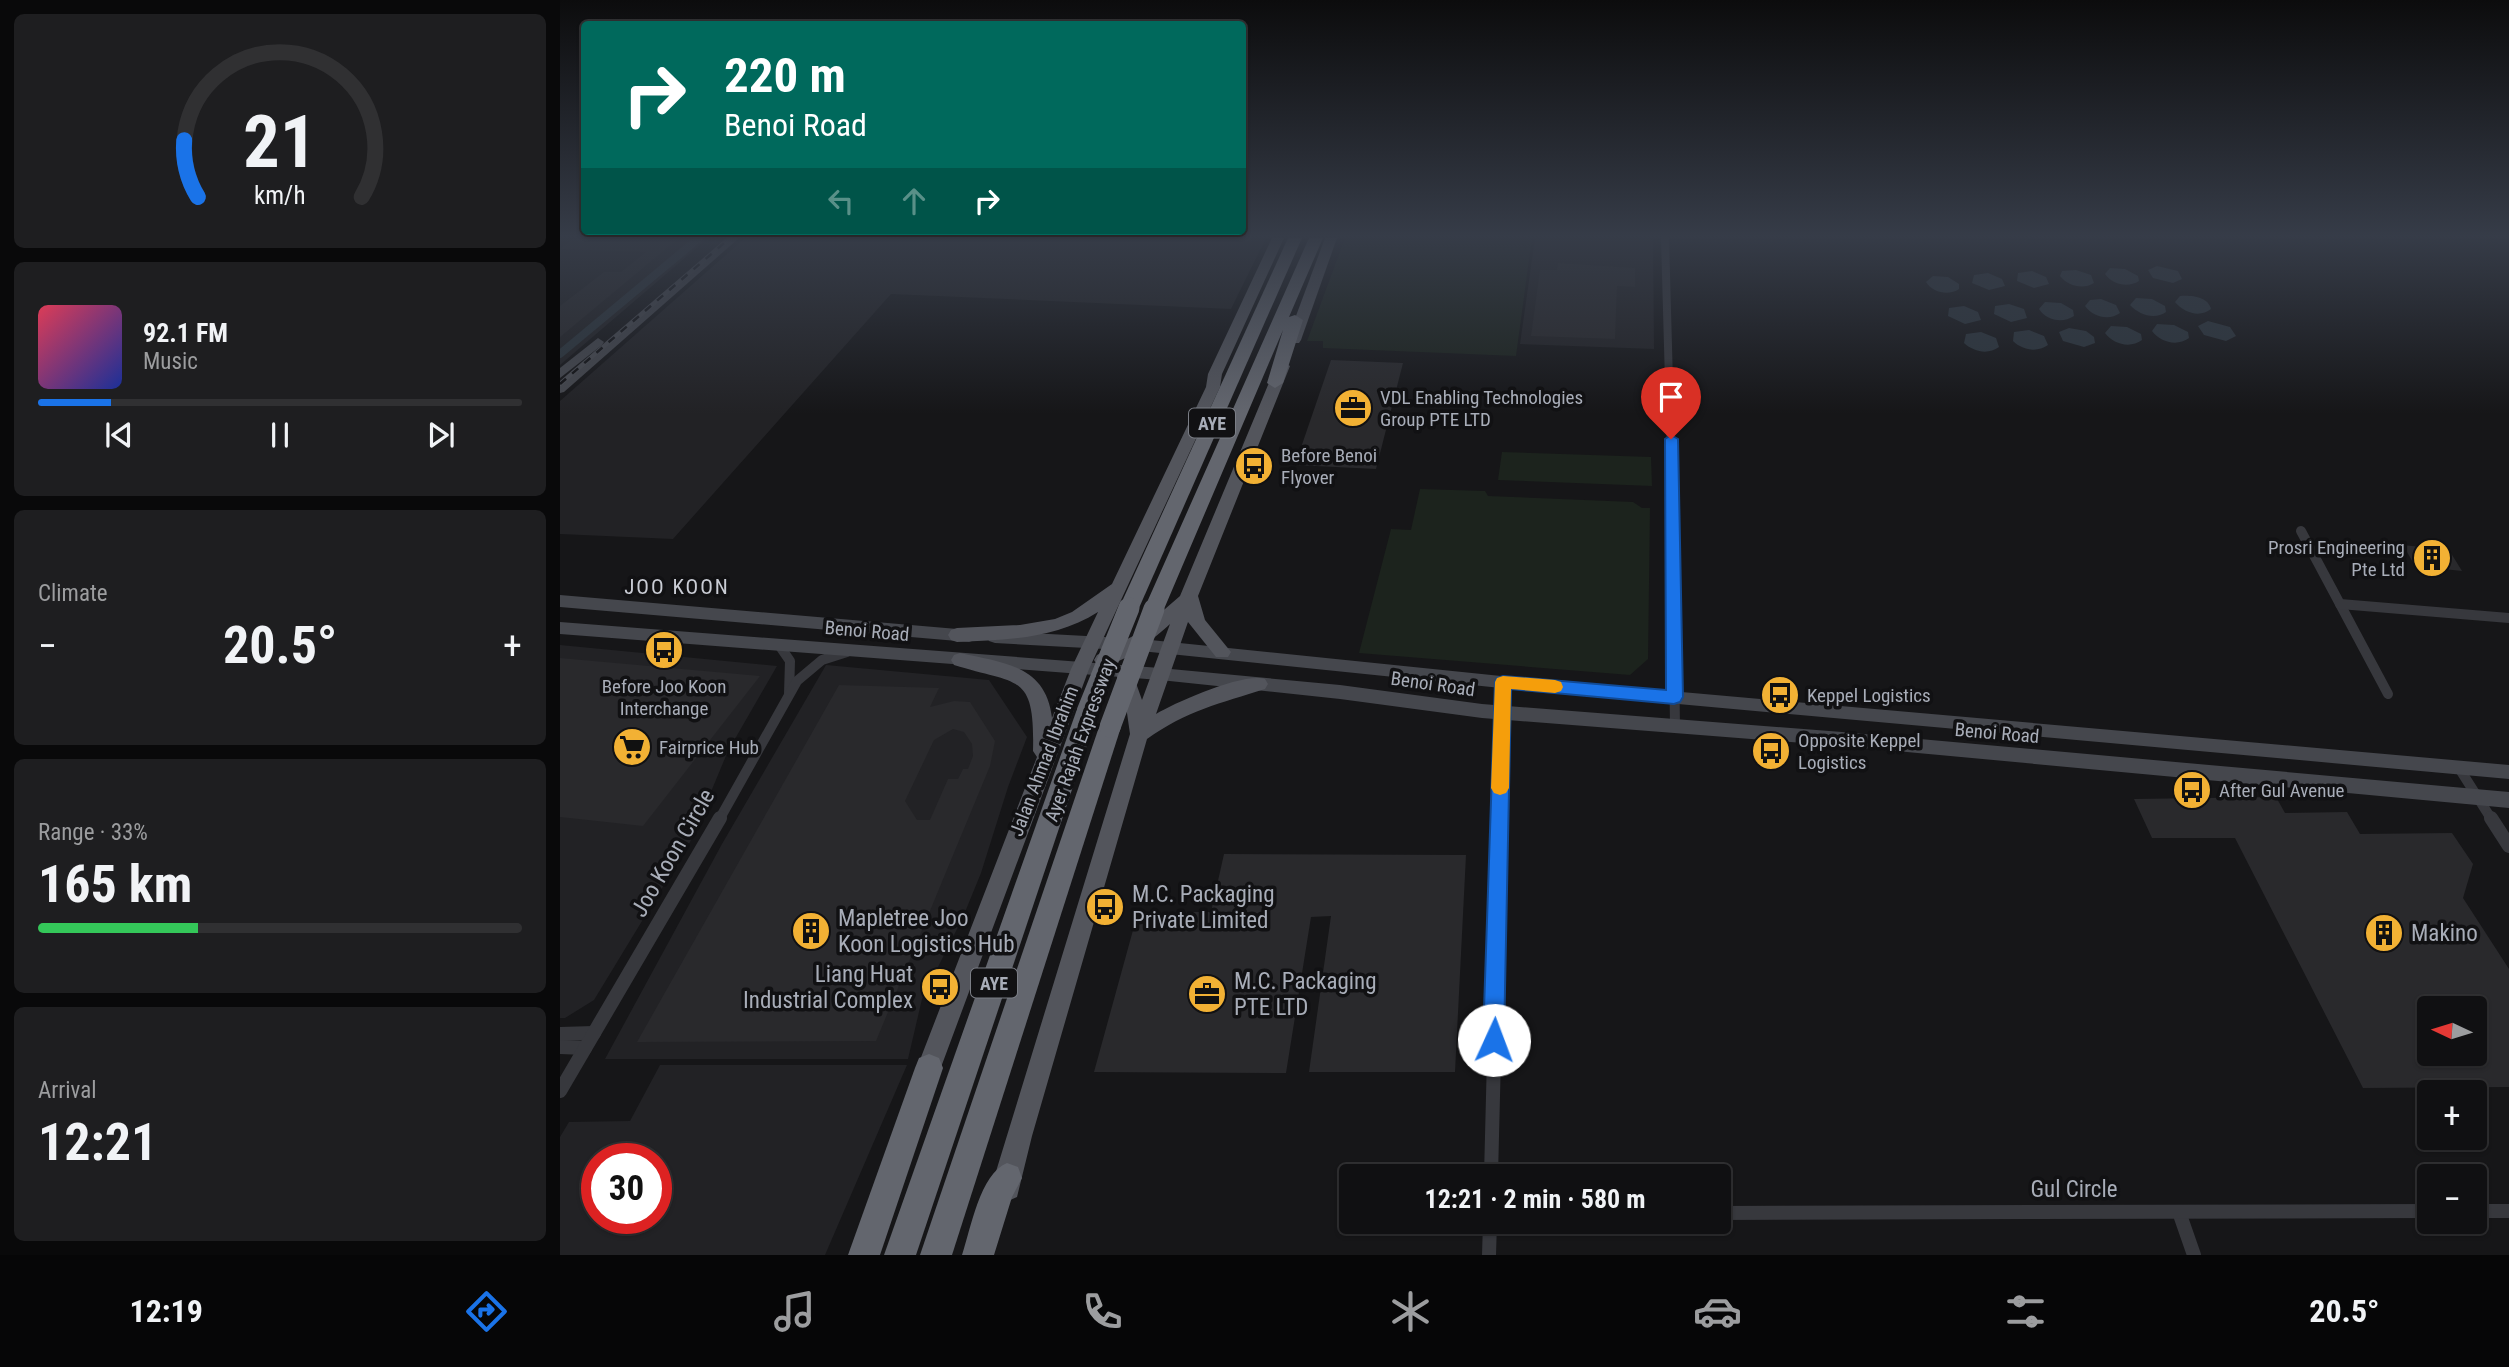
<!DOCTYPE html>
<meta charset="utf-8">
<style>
body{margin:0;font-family:"Roboto Condensed",sans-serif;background:#1e1e20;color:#f1f3f6;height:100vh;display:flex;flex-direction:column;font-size:26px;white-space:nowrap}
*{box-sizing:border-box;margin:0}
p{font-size:23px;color:#9c9d9f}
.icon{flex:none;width:38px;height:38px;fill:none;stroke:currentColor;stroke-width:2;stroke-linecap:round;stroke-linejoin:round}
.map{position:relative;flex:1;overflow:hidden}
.panel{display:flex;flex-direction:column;gap:14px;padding:14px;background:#09090a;width:560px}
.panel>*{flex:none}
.top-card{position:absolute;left:21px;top:21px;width:665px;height:214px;border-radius:7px;box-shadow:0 2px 5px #0004,0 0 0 2px #303032;background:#00695c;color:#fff;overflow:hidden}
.needle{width:46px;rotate:274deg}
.tools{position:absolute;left:1857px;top:996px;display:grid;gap:14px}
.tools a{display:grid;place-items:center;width:70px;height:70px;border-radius:7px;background:#101012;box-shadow:0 2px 5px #0004,0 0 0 2px #303032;font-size:35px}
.speed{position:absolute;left:21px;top:1143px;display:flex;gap:14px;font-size:35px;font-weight:700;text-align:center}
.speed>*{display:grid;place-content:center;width:91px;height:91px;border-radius:50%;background:#101012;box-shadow:0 2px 5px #0004,0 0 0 2px #303032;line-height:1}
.speed .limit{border:10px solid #d22;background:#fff;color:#111}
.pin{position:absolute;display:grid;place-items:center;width:60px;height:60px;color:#fff;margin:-72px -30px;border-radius:50% 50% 50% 0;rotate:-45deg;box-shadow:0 0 7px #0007}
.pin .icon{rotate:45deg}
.me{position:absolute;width:77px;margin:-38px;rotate:2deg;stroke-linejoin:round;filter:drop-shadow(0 0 5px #0008)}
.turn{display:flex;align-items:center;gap:24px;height:147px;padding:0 28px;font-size:32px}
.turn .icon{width:91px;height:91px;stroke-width:2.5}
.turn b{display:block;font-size:49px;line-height:60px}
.lanes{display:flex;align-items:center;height:66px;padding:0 28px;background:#0003;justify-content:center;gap:35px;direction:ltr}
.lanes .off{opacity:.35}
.big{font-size:52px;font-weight:700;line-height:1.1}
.panel .card{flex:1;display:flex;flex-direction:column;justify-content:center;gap:10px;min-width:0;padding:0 24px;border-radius:10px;background:#1e1e20}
.panel .dial{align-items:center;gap:0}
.dial svg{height:182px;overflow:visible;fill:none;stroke:#303032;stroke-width:7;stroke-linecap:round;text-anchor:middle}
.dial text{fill:#f1f3f6;stroke:none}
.song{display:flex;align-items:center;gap:21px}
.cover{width:84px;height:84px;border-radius:10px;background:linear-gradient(135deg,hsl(350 70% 55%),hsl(230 70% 35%))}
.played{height:7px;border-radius:4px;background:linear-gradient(90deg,#1a73e8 15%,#303032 15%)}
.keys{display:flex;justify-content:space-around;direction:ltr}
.heat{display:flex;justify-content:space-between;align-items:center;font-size:38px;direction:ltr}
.charge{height:10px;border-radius:5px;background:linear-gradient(90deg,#34c759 33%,#303032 0)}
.trip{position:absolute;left:779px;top:1164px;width:392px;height:70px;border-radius:7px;background:#101012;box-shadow:0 2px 5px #0004,0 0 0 2px #303032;font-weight:700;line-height:70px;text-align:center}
.dock{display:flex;height:112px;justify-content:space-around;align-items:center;background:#060607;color:#9c9d9f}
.dock .icon{width:49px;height:49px}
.dock .on{color:#1a73e8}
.dock b{font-size:32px;color:#f1f3f6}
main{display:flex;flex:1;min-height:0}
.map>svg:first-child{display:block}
.built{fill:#222225;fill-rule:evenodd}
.green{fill:#1c231d}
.water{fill:#2c353c}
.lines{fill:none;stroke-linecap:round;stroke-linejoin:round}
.canal{stroke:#2c353c;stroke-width:8}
.building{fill:#29292c;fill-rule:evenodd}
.street-far2{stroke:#37383d;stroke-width:8}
.street-far1{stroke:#37383d;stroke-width:10}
.street{stroke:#37383d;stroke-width:14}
.secondary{fill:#45474d;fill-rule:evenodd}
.primary{fill:#53555c;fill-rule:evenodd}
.highway{fill:#63666e;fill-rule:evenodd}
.rail-casing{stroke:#4a4c52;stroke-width:4.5}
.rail{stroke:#111113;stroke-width:2.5;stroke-dasharray:8;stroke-linecap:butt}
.highway-bridge{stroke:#63666e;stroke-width:21}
.route{fill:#1a73e8;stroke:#114b97;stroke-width:2}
.slow{fill:#f59e0b}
.labels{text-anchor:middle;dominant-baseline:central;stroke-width:7;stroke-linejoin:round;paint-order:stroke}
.shield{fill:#111113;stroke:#7b7e86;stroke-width:2}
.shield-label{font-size:18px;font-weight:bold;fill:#a8adb8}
.poi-label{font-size:19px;fill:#a8adb8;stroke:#111113;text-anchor:start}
.street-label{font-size:19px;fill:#a8adb8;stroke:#111113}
.neighbourhood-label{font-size:21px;letter-spacing:2px;fill:#c9ccd4;stroke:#111113}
.near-street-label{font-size:23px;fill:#a8adb8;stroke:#111113}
.near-poi-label{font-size:23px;fill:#a8adb8;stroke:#111113;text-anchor:start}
</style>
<main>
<section class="panel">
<div class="card dial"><svg viewBox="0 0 100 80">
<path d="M14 69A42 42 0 1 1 86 69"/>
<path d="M14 69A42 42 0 0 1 8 44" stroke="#1a73e8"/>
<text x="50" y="56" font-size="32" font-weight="700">21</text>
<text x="50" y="72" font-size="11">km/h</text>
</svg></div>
<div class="card">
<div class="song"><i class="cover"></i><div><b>92.1 FM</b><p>Music</p></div></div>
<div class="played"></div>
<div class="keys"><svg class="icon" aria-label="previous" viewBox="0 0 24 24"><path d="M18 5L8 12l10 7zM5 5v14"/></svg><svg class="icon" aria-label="pause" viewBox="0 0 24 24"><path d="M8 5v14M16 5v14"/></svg><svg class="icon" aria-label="next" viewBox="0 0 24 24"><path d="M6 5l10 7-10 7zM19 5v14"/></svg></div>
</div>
<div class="card"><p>Climate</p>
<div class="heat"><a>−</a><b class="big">20.5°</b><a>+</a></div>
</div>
<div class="card"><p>Range · 33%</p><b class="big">165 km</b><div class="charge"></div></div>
<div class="card"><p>Arrival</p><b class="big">12:21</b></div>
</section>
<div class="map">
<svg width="1949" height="1255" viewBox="0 0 1949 1255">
<rect width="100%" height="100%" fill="#161618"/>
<g class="built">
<path d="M0 238H148L0 365Z"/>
<path d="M185 238H706L671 309 331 294 113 539 0 534V401Z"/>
<path d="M975 238H1093L1094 349 960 344Z"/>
<path d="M0 645 217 666 168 751 130 842 34 1000 5 1018H0Z"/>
<path d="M266 665 429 680 467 737 448 787 421 873 403 917 362 999 348 1059H45L162 844Z"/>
<path d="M100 1065H347L265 1255H0V1137L9 1122 70 1121ZM37 1158H96V1218H37Z"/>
</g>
<g class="green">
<path d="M785 238H972L956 356 763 348V341H747Z"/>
<path d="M942 452 1091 457 1092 486 938 480Z"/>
<path d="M860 489 925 491 928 496 1073 502 1082 508H1090L1088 659 1070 675 799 653 831 529 851 530Z"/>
</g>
<g class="water">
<path d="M1597 266 1618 271 1622 279 1613 283 1593 278 1588 270Z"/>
<path d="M1550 268 1565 269 1578 276 1579 281C1568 288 1553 285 1545 274Z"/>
<path d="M1516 270 1531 275 1534 283C1523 290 1508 286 1500 276L1502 271Z"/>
<path d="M1472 271 1486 277 1489 284 1474 288 1457 281 1458 273Z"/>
<path d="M1428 273 1442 279 1445 286 1429 290 1412 283 1414 275Z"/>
<path d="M1373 276 1388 277 1399 284V289C1389 296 1373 293 1366 282Z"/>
<path d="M1620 296C1632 295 1648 297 1651 309 1640 318 1624 313 1615 302Z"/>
<path d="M1576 298 1592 299 1605 306 1606 312C1595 320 1579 315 1570 305Z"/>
<path d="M1541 299 1556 305 1560 313C1549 321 1533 317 1525 306L1530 300Z"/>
<path d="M1485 302 1501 303 1513 310 1514 316C1502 324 1486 320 1479 309Z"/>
<path d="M1449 304 1464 309 1467 318 1451 322 1434 314 1435 306Z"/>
<path d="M1404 306 1418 312 1421 320 1405 324 1388 316 1389 308Z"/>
<path d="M1648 321 1670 327 1676 336 1666 341 1644 335 1638 326Z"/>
<path d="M1597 324 1614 325 1628 332 1629 338C1617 347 1600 342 1592 331Z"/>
<path d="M1551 326 1567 327 1581 334 1582 340C1570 349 1553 344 1545 333Z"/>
<path d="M1509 328 1526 331 1534 337 1535 343 1524 347 1503 341 1499 332Z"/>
<path d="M1469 330 1484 336 1488 345C1477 353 1462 350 1453 341L1454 332Z"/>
<path d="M1421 332 1436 338 1439 347C1428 355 1414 352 1404 343L1406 334Z"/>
</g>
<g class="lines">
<path class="canal" d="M0 354 139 238"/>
</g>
<g class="building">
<path d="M13 238H119L0 337V306L44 272H61L86 252 0 249Z"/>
<path d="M998 263 1075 268V287L1057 286 1055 339 971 336 980 270H997Z"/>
<path d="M771 360 843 363 816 469 735 465Z"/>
<path d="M1843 545 1889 550 1902 571 1855 566Z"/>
<path d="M0 658 200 676 83 826 0 817Z"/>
<path d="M279 685 379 688 370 707 394 701 410 702 435 741 430 766 316 1041 77 1042ZM393 729 404 732 412 744 413 756 408 769H403L398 779H388L370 820H357L345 801 374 740Z"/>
<path d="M1716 797 1725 813 1787 812 1800 834 1892 833 1913 864 1903 898 1949 969V1087L1803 1088 1675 838H1592L1574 799ZM1869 1008H1914V1054H1869Z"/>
<path d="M664 854 906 855 895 1072H749L771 916 751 917 726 1073 534 1072 578 912H651Z"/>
</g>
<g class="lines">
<path class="street-far2" d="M1105 238 1112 490"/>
<g class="street-far1">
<path d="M1112 488 1115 727"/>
<path d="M1741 531 1828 694"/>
<path d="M1780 604 1949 618"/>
<path d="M219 645 230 661 229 694"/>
<path d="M1899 768 1932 820"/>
<path d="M159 820 237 681 262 660 287 652"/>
<path d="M940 820 943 682"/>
</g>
<g class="street">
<path d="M1931 818 1949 846"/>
<path d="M0 1034 34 1033"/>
<path d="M0 1047 25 1048"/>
<path d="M0 1091 160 818"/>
<path d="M931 1176 940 818"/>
<path d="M1914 1211H1949"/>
<path d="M1619 1212 1634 1255"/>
<path d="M1158 1213 1869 1211"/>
<path d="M929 1255 930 1222"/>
</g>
<g class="secondary">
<path d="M167 238H179L4 392 0 393V383Z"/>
<path d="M38 338 44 342 42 345 0 378V368Z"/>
<path d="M0 595 409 630 415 632 417 636 415 640 409 642 0 607Z"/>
<path d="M0 622 600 668 780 685 922 704 1282 732 1949 792V808L1282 746 922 718 780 699 600 680 0 634Z"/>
<path d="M435 631 545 637 551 639 553 643 551 647 545 649 435 643 429 641 427 637 429 633Z"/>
<path d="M571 638 941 676 1949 765V779L941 688 571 650 565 648 563 644 565 640Z"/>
</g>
<g class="primary">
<path d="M712 238H724L662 374 660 387 529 669 377 1078 374 1087 365 1090 356 1087 353 1078 477 757 473 751C475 672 458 685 394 665L391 660 394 655 400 653C444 663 486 665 492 718L511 669 538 612C495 639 447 640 397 642L391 640 388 635 391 630 397 628 460 625 495 619 512 612 552 584 646 387 648 374Z"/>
<path d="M765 238H777L741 340 739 343H729L727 340Z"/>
<path d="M723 362 730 366 638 596 645 620 671 652 668 657H656L628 622 596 714C616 702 684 672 705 679L708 684 705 689C661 703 626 711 587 739L472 1136 457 1197 448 1201 439 1197 434 1178 570 734 566 706 556 674 559 669H571L582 700 610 624C596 637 556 671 537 665L534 660 537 655 575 635 620 596 716 366Z"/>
</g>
<g class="highway">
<path d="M728 238H742L579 608 576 613 569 616 562 613 559 608Z"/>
<path d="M749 238H763L729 317 735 315 743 320 723 383 715 388 707 383 723 330 604 609 601 614 594 617 587 614 584 609Z"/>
<path d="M527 703 535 706 538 712 356 1255H324L516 712 519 706Z"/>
<path d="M550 718 558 721 561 727 392 1255H360L539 727 542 721Z"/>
<path d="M369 1054 379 1058 383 1068 320 1255H288L355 1068 359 1058Z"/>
<path d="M447 1163 458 1167 462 1178 452 1197 434 1255H402C411 1228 420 1174 447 1163Z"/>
</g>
<defs>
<path id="rail" d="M0 384 170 238"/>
</defs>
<use href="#rail" class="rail-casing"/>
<use href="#rail" class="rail"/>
<g class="highway-bridge">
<path d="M527 712 569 608"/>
<path d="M550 727 594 609"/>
</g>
</g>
<linearGradient id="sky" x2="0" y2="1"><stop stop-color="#0c0c0d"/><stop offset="0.57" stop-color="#363c48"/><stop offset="1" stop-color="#363c48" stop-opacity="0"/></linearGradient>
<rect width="1949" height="414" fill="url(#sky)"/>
<path class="route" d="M1111 435 1118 439 1123 697 1120 702 1114 704 951 689 944 1040 941 1048 934 1051 926 1048 923 1040 935 682 937 678 943 676 1106 690 1105 439Z"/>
<path class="slow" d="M943 676 995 680 1001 682 1003 687 1001 691 995 693 951 689 949 788 946 793 940 795 934 793 931 788 935 682 937 678Z"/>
<defs>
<symbol id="office-disc" viewBox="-11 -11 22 22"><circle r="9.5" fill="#f2b134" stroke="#111113"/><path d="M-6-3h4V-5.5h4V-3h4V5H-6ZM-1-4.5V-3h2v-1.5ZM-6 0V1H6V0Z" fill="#111"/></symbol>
<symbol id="bus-disc" viewBox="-11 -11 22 22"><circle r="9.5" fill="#f2b134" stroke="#111113"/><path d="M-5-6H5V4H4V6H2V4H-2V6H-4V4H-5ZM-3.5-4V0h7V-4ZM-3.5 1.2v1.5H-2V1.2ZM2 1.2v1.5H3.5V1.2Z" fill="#111"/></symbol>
<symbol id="building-disc" viewBox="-11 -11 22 22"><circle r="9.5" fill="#f2b134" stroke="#111113"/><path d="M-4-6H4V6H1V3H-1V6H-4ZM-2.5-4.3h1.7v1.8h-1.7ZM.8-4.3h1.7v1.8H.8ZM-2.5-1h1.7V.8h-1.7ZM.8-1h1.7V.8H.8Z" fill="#111"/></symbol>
<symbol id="supermarket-disc" viewBox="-11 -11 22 22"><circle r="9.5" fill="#f2b134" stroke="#111113"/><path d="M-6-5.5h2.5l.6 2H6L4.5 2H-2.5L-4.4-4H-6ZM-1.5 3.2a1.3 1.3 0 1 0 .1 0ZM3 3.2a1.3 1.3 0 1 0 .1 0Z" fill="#111"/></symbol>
</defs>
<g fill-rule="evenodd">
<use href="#office-disc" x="771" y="386" width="44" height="44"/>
<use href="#bus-disc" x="672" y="444" width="44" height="44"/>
<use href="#building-disc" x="1850" y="536" width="44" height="44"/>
<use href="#bus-disc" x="82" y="628" width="44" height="44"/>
<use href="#bus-disc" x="1198" y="673" width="44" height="44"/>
<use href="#supermarket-disc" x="50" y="725" width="44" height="44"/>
<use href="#bus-disc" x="1189" y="729" width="44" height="44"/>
<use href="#bus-disc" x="1610" y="768" width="44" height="44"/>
<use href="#bus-disc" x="523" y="885" width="44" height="44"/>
<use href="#building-disc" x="229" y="909" width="44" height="44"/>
<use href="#building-disc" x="1802" y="911" width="44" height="44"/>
<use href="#bus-disc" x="358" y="965" width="44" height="44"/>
<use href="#office-disc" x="625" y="972" width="44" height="44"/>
</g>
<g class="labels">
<g class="shield">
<rect x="629" y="408.5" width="46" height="29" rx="5"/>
<rect x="411" y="968.5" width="46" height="29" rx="5"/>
</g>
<g class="shield-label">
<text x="652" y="423">AYE</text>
<text x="434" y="983">AYE</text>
</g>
<g class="poi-label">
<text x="820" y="397">VDL Enabling Technologies<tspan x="820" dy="22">Group PTE LTD</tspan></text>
<text x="721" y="455">Before Benoi<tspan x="721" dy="22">Flyover</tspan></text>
<text x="1845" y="547" text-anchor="end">Prosri Engineering<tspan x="1845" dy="22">Pte Ltd</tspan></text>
<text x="104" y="686" text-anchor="middle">Before Joo Koon<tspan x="104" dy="22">Interchange</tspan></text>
<text x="1247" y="695">Keppel Logistics</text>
<text x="1238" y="740">Opposite Keppel<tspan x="1238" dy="22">Logistics</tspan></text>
<text x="99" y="747">Fairprice Hub</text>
<text x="1659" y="790">After Gul Avenue</text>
</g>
<g class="street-label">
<text transform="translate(307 631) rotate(5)">Benoi Road</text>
<text transform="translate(873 684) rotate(8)">Benoi Road</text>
<text transform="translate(1437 733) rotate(5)">Benoi Road</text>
<text transform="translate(520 740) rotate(-70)">Ayer Rajah Expressway</text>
<text transform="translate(484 761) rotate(-69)">Jalan Ahmad Ibrahim</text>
</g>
<g class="neighbourhood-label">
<text x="117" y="587">JOO KOON</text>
</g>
<g class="near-street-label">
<text transform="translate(113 853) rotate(-60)">Joo Koon Circle</text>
<text x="1514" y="1189">Gul Circle</text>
</g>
<g class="near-poi-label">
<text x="572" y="894">M.C. Packaging<tspan x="572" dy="26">Private Limited</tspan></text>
<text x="278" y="918">Mapletree Joo<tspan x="278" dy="26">Koon Logistics Hub</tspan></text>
<text x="1851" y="933">Makino</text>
<text x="353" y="974" text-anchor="end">Liang Huat<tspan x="353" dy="26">Industrial Complex</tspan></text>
<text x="674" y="981">M.C. Packaging<tspan x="674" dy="26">PTE LTD</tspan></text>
</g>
</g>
</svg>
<div class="tools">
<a><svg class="needle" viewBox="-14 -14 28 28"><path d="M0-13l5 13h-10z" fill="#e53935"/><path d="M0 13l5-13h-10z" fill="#9c9d9f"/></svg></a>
<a>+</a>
<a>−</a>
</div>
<div class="speed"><div class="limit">30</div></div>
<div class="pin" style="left:1111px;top:439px;background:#d93025"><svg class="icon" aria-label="arrive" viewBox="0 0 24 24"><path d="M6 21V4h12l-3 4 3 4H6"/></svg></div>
<svg class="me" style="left:934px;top:1040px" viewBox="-20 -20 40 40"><circle r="19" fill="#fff"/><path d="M0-13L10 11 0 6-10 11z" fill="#1a73e8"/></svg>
<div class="trip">12:21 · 2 min · 580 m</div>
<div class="top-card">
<div class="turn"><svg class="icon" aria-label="right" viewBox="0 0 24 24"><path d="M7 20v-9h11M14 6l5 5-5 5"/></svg><div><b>220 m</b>Benoi Road</div></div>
<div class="lanes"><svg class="icon off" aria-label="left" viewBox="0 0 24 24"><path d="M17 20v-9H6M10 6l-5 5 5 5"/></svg><svg class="icon off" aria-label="ahead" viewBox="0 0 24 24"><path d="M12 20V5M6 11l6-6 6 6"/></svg><svg class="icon" aria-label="right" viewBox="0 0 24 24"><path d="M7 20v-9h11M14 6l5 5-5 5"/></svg></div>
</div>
</div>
</main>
<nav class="dock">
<b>12:19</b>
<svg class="icon on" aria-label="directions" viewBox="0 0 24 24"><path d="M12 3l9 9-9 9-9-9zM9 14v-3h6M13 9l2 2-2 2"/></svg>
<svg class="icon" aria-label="music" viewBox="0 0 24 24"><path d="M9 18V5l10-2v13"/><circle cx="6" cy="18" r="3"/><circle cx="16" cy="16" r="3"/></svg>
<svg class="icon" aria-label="phone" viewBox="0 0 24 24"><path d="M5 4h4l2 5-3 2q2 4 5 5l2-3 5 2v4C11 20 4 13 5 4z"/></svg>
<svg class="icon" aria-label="climate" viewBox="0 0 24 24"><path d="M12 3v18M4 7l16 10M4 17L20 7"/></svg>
<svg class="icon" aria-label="car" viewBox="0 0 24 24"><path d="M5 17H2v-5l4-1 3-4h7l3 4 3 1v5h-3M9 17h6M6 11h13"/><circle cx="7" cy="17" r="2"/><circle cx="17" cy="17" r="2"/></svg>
<svg class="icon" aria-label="filters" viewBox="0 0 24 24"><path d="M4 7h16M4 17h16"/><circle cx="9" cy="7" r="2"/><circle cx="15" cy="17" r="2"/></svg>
<b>20.5°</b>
</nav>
